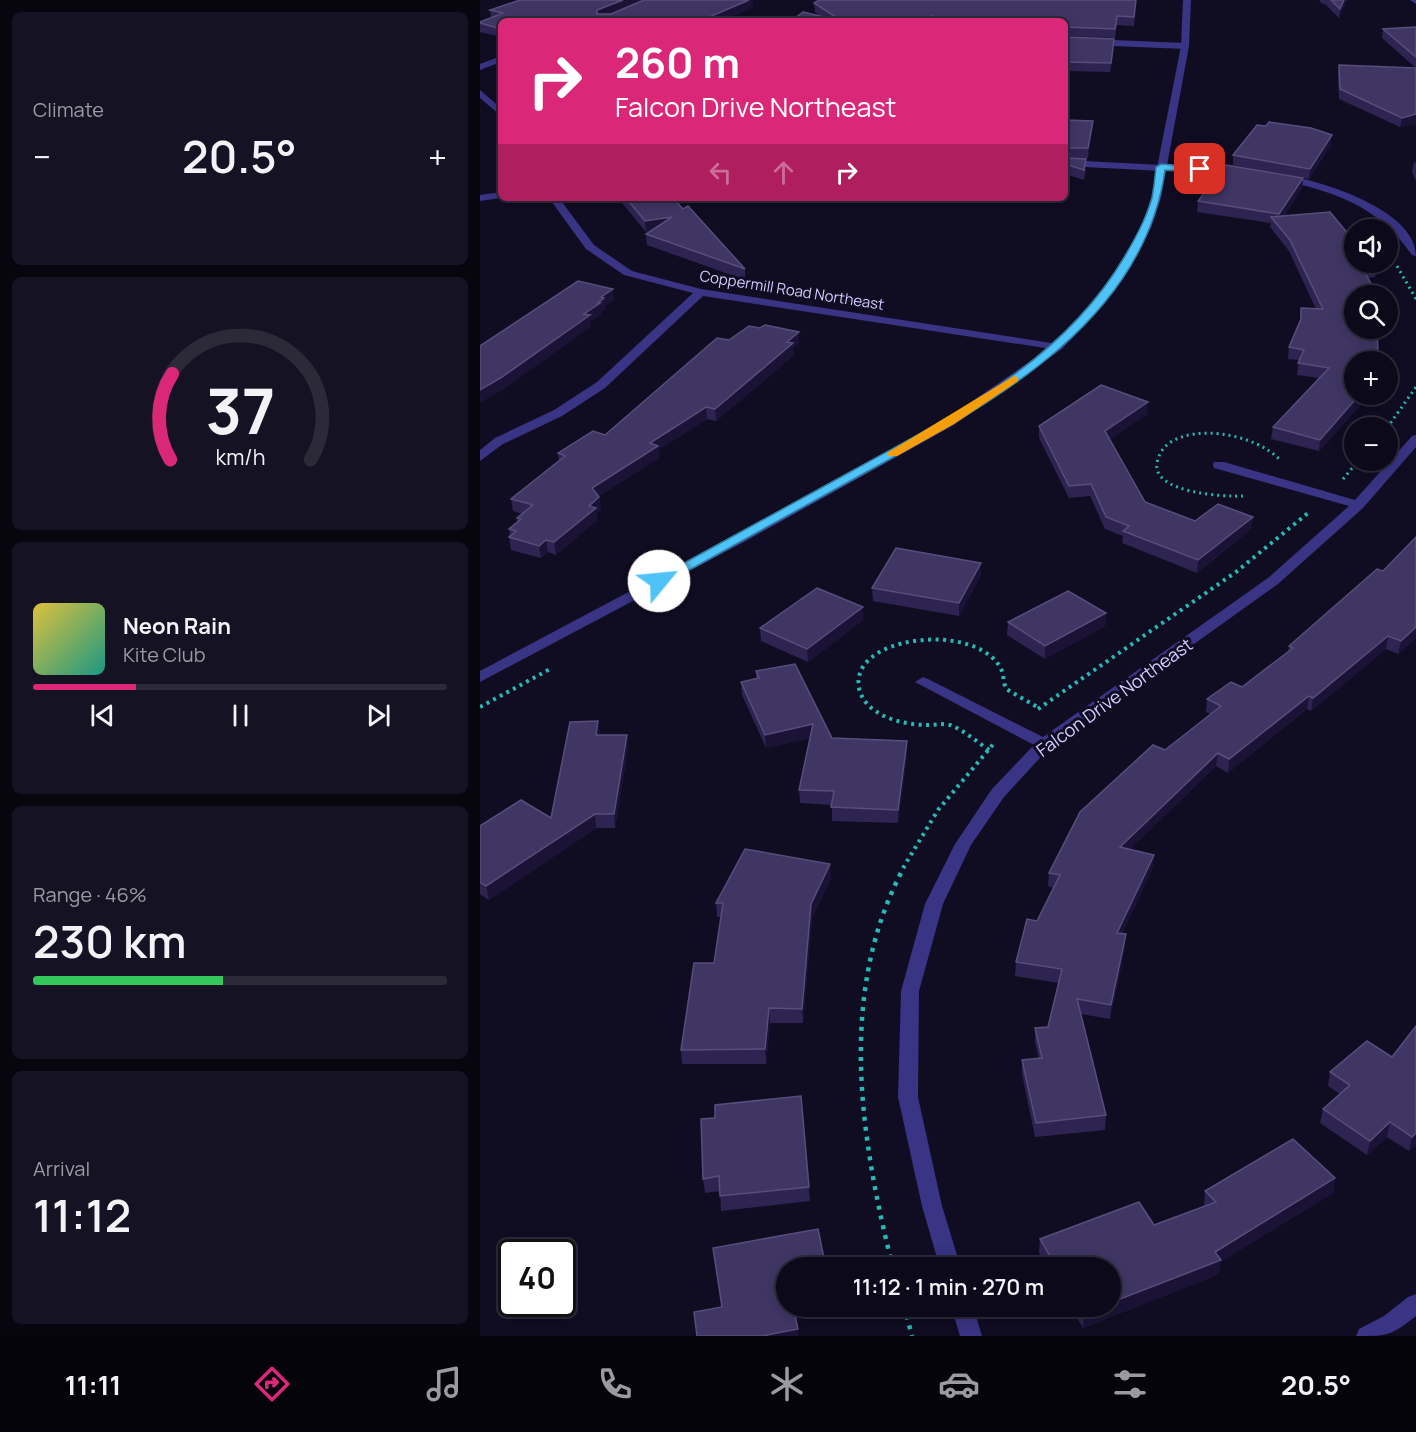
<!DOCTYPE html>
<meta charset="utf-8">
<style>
body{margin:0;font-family:Manrope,sans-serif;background:#151223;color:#f1f3f6;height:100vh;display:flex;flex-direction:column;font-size:22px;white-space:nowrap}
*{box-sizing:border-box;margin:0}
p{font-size:20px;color:#9a9aa2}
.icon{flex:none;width:33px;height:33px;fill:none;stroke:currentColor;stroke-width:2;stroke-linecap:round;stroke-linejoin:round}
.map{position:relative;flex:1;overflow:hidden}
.panel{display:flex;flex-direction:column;gap:12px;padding:12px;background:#07050e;width:480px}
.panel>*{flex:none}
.hud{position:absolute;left:18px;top:18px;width:570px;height:183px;border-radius:9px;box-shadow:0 3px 15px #0003,0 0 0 2px #2c2a39;background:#db2777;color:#fff;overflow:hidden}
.controls{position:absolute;left:864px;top:219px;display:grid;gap:12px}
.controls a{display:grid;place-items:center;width:54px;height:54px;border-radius:50%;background:#0c091a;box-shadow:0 3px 15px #0003,0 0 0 2px #2c2a39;font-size:30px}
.speed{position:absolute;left:18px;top:1239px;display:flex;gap:12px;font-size:30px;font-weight:700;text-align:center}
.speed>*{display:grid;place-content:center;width:78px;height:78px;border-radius:50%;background:#0c091a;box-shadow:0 3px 15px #0003,0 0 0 2px #2c2a39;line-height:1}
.speed .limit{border:3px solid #111;border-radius:9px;background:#fff;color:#111}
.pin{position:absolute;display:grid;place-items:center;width:51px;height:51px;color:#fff;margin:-26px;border-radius:12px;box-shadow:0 3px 9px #0006}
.me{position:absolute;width:66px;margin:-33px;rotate:62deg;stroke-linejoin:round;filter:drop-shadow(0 0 4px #0008)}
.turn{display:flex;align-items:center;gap:21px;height:126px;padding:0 18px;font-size:27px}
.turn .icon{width:78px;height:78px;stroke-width:2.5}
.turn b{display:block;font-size:42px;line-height:51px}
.lanes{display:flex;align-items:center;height:57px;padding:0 18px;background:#0003;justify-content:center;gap:30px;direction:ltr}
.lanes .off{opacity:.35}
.big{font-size:45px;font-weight:600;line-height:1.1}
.panel .widget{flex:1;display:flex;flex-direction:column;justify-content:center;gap:9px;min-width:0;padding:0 21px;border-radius:9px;background:#151223}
.panel .dial{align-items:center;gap:0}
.dial svg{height:156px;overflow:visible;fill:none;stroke:#2c2a39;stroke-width:7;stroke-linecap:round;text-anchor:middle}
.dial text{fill:#f1f3f6;stroke:none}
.song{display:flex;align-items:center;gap:18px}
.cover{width:72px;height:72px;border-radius:9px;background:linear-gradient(135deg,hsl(50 70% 55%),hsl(170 70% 35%))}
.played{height:6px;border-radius:3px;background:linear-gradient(90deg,#db2777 25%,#2c2a39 25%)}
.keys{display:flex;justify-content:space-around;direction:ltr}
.heat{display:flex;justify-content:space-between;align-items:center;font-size:33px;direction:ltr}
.charge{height:9px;border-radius:4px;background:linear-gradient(90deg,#34c759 46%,#2c2a39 0)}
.trip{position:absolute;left:296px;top:1257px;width:345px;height:60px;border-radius:30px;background:#0c091a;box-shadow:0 3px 15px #0003,0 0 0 2px #2c2a39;font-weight:600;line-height:60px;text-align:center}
.tabs{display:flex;height:96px;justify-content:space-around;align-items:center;background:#05040a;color:#9a9aa2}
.tabs .icon{width:42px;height:42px}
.tabs .on{color:#db2777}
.tabs b{font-size:27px;color:#f1f3f6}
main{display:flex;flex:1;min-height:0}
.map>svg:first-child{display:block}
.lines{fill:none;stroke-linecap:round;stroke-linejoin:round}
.path-far2{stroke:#27b9b3;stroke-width:3;stroke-dasharray:2 4;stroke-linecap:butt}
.path-far1{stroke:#27b9b3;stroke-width:4;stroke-dasharray:3 4.5;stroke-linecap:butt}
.path{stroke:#27b9b3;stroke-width:4.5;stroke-dasharray:4 6;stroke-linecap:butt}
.minor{fill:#393483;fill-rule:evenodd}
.tertiary{fill:#393483;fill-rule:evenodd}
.wall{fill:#2e2451}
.shaded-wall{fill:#1a1336}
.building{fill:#3f3664;stroke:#574e7c;stroke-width:1.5}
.route{fill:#4fc3f7;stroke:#337fa1;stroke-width:1.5}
.slow{fill:#f59e0b}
.labels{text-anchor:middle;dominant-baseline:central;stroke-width:6;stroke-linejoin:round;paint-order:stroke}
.far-street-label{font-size:15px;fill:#d4cdff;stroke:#100c22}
.street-label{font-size:18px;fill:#d4cdff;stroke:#100c22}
</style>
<main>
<section class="panel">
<div class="widget"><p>Climate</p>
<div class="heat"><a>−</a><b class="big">20.5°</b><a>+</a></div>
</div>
<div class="widget dial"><svg viewBox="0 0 100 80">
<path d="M14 69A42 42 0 1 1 86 69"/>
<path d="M14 69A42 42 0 0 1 15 25" stroke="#db2777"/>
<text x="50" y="56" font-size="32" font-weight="700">37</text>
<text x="50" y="72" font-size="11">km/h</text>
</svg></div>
<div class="widget">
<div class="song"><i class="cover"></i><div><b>Neon Rain</b><p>Kite Club</p></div></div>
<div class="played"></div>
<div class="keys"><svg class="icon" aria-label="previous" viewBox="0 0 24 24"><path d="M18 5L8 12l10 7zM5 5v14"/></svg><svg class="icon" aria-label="pause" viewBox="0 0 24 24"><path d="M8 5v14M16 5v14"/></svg><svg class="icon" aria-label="next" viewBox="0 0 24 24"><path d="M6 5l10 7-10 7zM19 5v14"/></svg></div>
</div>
<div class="widget"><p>Range · 46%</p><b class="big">230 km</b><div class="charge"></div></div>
<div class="widget"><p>Arrival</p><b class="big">11:12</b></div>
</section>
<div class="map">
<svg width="936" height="1336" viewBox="0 0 936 1336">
<rect width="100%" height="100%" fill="#100c22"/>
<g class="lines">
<g class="path-far2">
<path d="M917 266 936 299"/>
<path d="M907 428 936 387"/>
<path d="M863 479 879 460"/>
<path d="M763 496C744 497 672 493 677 463 678 456 682 449 688 444 716 423 776 435 799 459"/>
</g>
<g class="path-far1">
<path d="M0 707 72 668"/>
<path d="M558 709 756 572 828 513"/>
<path d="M509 750C497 742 484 730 470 725 463 723 455 725 447 725 423 725 385 716 379 688 369 636 493 621 520 667 524 673 523 682 526 689L559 708"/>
<path d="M423 868 458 810 515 742"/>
</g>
<g class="path">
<path d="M413 1268C380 1137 357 992 424 867"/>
<path d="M424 1306 432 1336"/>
</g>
<g class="minor">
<path d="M930 0H936V4Z"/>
<path d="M585 38 705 43 709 46 705 49 585 44Z"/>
<path d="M21 56V62L0 70V64Z"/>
<path d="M0 90 21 108V116L0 98Z"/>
<path d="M585 160 760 169 765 172 760 175 585 166Z"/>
<path d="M805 175C842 181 936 210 936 256L932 255C898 206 857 193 802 180V176Z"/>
<path d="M21 192V198L0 201V195Z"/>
<path d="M69 198H79L114 245 152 271 221 289 578 344 584 347 578 350 223 296 125 388 82 416 23 444 0 461V450L15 438 74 410 117 382 213 293 144 275 106 249Z"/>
<path d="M936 435V447L883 508 798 584 570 747 524 797 491 845 463 904 439 991 438 1097 462 1206 481 1268H460L442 1206 418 1097 421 991 445 904 475 844 512 789 554 745 435 682 443 677 448 679 563 737 788 578 869 506 734 468 733 465 734 462H744L875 500 932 436Z"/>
<path d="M936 1294V1316C911 1336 908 1336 876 1336L879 1329 904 1316 928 1297Z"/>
<path d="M471 1306H493L502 1336H480Z"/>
</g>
<path class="tertiary" d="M703 0H711L709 46 681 198 671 228 643 276 613 316 582 349 474 425 264 542 0 682V671L254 536 466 419 574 345 605 312 634 273 661 228 671 198 701 46Z"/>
</g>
<g class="wall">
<path d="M40 0H272L273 7 241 21H21V37L0 32V22L11 18 10 10Z"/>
<path d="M339 0H656L654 26 637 25 635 38 585 36V21H311L340 16 335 12 334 3Z"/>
<path d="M839 0H867L859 18 845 4H842Z"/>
<path d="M936 27V68L902 38 903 29Z"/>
<path d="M585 36V37L634 48 630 72 585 71Z"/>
<path d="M859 65 936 68V124L920 127 859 99 858 74Z"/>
<path d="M585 120 613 121 612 131 608 158H585L606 169 604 180 585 174Z"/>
<path d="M851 145 829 179 753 165V155Z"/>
<path d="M934 162 936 163V181L932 172Z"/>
<path d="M823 178 822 188 804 216 897 266 895 277 888 278 874 394H885L883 402 839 451 791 439 793 427 839 378 817 375 819 360 808 359 809 347 820 322 821 308 836 309 809 251 790 227 791 223 717 212 718 201Z"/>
<path d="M138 198H193L203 209 265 269V280L167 245 166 234 171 231 166 232Z"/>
<path d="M249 340 319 343 313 348 314 355 236 421 227 419 178 450 179 458 119 496 121 509 117 513V520L76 555 68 552 61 558 31 550 29 537 30 536 29 529 37 522V518L42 514 33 511 31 499 79 461 78 453 125 435Z"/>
<path d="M667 414 630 439 665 502 715 521 773 517 771 529 717 573 642 543 643 536 625 529 610 496 589 498 559 438V426Z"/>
<path d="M897 569 936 638 918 654 906 649 831 711 827 709 748 773 736 766 650 849 674 855 672 869 642 934 645 948 630 1019 601 1014 626 1115 625 1130 555 1137 542 1074V1060L559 1059 555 1042V1028L568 1027 579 983 535 976 536 962 573 888 568 886 569 873 730 714 726 712 727 699 762 687 808 652 809 646Z"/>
<path d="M501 575 479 616 393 601 392 588Z"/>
<path d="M626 613 625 626 565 659 527 635 528 622Z"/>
<path d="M383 620 328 662 281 641 280 628Z"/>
<path d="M276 671 352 738 427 741V754L418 823 352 821V805L320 803 319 790 330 738 286 748 262 695 261 682 276 679Z"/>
<path d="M120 735 148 748 135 828H116L9 900 0 894V826L71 818Z"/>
<path d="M351 878 332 918 323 1023H290L286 1064H202L201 1050 234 963 241 917H237L236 903Z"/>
<path d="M887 1041 936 1145 929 1151 907 1137 887 1155 840 1123 843 1109 860 1094 848 1086 850 1072Z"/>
<path d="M321 1096 330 1201 241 1211 240 1191 225 1193 223 1179 235 1118Z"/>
<path d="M855 1178 853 1193 740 1262 739 1274 603 1328 590 1306H630V1268H568L559 1253 560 1239 674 1225 724 1206 725 1191Z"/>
</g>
<g class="shaded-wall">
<path d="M143 0H166L118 21 117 14V10Z"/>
<path d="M269 0H272L273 7 241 21H220Z"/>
<path d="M864 0H867L859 18 860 9Z"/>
<path d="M453 16V21H427Z"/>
<path d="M936 114V124L920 127 922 118Z"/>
<path d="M613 121 612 131 608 158V148Z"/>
<path d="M852 135 851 145 829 179 830 169Z"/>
<path d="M823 178 822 188 798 224 799 214Z"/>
<path d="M192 217 193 227 166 232 165 221Z"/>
<path d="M133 289 134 300 125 306 126 309 121 313V315L110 322 111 327 24 389 0 403V390L104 314 121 297Z"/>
<path d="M319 332V343L313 348 314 355 236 421 235 409Z"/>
<path d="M880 394H885L883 402 839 451 840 440Z"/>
<path d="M668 402 667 414 625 443V431Z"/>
<path d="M226 407 227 419 178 450 179 458 113 500 112 488 170 443Z"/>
<path d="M119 497 121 509 117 513V520L76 555 74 542 109 506Z"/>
<path d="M773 517 771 529 717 573 718 560Z"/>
<path d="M66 540 68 552 61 558 59 546Z"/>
<path d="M501 563V575L479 616V603Z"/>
<path d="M383 607V620L328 662 327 649Z"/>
<path d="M626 613 625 626 565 659V646Z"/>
<path d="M936 627V638L918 654 921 641Z"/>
<path d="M908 636 906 649 831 711 833 698Z"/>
<path d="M829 696 827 709 748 773 749 759Z"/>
<path d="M118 721 120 735 117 749 116 735Z"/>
<path d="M333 724 334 737 286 748 285 735Z"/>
<path d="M147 735 148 748 135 828 134 814Z"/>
<path d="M427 741V754L418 823V810Z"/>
<path d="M738 753 736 766 639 860 640 847Z"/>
<path d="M115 814 116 828 9 900 6 886Z"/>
<path d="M674 855 672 869 636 947 637 933Z"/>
<path d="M350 864 351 878 332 918 323 1023 322 1009 331 904Z"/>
<path d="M646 934 645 948 630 1019 631 1005Z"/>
<path d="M289 1008 290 1023 286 1064 285 1049Z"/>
<path d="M910 1122 907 1137 887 1155 890 1141Z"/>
<path d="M936 1133V1145L929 1151 932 1137Z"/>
<path d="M855 1178 853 1193 740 1262 739 1274 603 1328 604 1313 621 1306H630V1303L735 1252Z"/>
<path d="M318 1329V1336H282Z"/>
</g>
<g class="building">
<path d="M40 0H143L117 10V14H131L164 0H269L220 21 214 20 212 21H21V29L0 23V22L23 13 10 10Z"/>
<path d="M339 0H656L654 17 637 16 635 29 585 27V21H450L453 16 427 21H406L403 20 399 21H362L334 3Z"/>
<path d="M851 0H864L860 9Z"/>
<path d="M323 12 361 21H311Z"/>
<path d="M936 27V57L903 29Z"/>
<path d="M585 36V37L634 39 631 63 585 62Z"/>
<path d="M859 65 936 68V114L922 118 860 89Z"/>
<path d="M585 120 613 121 608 148H585Z"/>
<path d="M789 122 831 128 852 135 830 169 753 155 777 125 786 126Z"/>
<path d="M585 157V158L606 159 604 170 585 164Z"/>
<path d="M746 165 823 178 799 214 718 201Z"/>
<path d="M146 198H193L203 209 208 206 265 269 166 234 192 217 165 221Z"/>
<path d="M850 212 874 241V262H893L897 266 882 267 896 293V296H874V328H897L898 351 894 362H874V394H880L840 440 793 427 849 368 818 363 824 350 809 347 821 319V308L843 309 810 240 791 217Z"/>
<path d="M98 281 133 289 121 297 124 298 118 303H120L104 314 110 315 22 377 0 390V346Z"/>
<path d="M285 325 319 332 307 342 313 343 235 409 226 407 170 443 178 446 112 488 119 497 109 506 116 508 74 542 66 540 59 546 29 537 36 531 29 529 41 519 37 518 53 505 31 499 85 456 78 453 113 431 125 435 237 338 249 340 269 326 280 328Z"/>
<path d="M621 385 668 402 625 431 665 502 715 521 738 504 773 517 718 560 643 531 649 526 626 517 611 484 589 486 559 426Z"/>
<path d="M936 537V627L921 641 908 636 833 698 829 696 749 759 738 753 640 847 674 855 637 933 646 934 631 1005 597 999 626 1115 556 1123 542 1060 562 1058 555 1028 568 1027 582 969 536 962 547 919 557 921 580 875 569 873 600 812 673 745 685 750 741 706 727 699 751 682 762 687 813 648 809 646 897 569 903 571Z"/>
<path d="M416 548 501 563 479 603 392 588Z"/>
<path d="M337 588 383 607 327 649 280 628Z"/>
<path d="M588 591 626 613 565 646 528 622Z"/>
<path d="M315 664 352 738 427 741 418 810 351 807 354 791 319 790 333 724 285 735 261 682 279 678 276 671Z"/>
<path d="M118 721 116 735H147L134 814H115L6 886 0 882V826L41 800 71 818 90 722Z"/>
<path d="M265 849 350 864 331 904 322 1009 289 1008 285 1049 201 1050 214 963H234L243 903H236Z"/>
<path d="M936 1026V1133L932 1137 910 1122 890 1141 843 1109 870 1085 850 1072 887 1041 912 1057Z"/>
<path d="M321 1096 329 1187 240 1196 239 1176 223 1179 221 1119 235 1118V1105Z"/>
<path d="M813 1139 855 1178 735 1252 741 1260 630 1303V1268H577L560 1239 659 1202 674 1225 736 1202 725 1191Z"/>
<path d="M338 1229 346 1268H306V1306H313L318 1329 282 1336H217L214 1312 242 1307 233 1248Z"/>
<path d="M600 1306H621L604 1313Z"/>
</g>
<path class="route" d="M681 164 720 167 725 169 720 172 685 170C663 327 504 407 379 476 314 512 249 548 184 584H175L173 581 175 579C240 543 305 507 370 472 475 414 582 363 645 256 656 237 666 219 672 198 674 188 675 177 676 167Z"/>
<path class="slow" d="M534 376 538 377V381L474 424 417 456H408L407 453Z"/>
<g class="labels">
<g class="far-street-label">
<text transform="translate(312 290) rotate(9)">Coppermill Road Northeast</text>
</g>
<g class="street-label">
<text transform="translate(634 697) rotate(-36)">Falcon Drive Northeast</text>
</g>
</g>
</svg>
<div class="controls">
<a><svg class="icon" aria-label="sound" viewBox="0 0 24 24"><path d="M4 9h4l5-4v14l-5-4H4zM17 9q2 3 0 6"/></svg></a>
<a><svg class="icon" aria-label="search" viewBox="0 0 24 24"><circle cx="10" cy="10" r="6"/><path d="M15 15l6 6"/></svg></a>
<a>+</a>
<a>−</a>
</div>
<div class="speed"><div class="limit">40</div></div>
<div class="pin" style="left:720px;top:169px;background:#d93025"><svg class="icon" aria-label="arrive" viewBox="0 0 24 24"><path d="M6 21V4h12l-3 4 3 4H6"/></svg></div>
<svg class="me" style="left:179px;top:581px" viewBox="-20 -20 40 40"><circle r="19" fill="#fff"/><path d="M0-13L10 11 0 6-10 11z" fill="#4fc3f7"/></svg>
<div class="trip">11:12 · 1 min · 270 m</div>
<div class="hud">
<div class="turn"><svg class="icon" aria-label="right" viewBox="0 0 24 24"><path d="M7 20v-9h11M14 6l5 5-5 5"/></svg><div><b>260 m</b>Falcon Drive Northeast</div></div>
<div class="lanes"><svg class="icon off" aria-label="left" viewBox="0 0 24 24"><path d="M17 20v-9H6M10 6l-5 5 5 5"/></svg><svg class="icon off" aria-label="ahead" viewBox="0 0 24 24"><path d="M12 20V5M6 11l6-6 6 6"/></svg><svg class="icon" aria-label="right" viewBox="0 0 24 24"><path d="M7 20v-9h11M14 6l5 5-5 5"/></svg></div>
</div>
</div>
</main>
<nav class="tabs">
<b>11:11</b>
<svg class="icon on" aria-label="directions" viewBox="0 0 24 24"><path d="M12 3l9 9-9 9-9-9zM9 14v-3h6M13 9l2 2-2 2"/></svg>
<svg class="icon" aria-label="music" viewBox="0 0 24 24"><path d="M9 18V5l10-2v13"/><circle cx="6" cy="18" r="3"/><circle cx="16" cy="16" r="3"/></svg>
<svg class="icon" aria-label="phone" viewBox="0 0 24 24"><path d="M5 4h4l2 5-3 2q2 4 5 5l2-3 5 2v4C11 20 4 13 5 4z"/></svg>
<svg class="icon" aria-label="climate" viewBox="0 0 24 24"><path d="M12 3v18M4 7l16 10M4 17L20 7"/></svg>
<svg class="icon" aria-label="car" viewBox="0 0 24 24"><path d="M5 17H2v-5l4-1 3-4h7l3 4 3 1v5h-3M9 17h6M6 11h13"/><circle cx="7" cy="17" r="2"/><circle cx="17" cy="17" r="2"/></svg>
<svg class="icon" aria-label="filters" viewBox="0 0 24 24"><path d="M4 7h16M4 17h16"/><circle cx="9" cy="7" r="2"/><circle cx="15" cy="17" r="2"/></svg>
<b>20.5°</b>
</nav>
